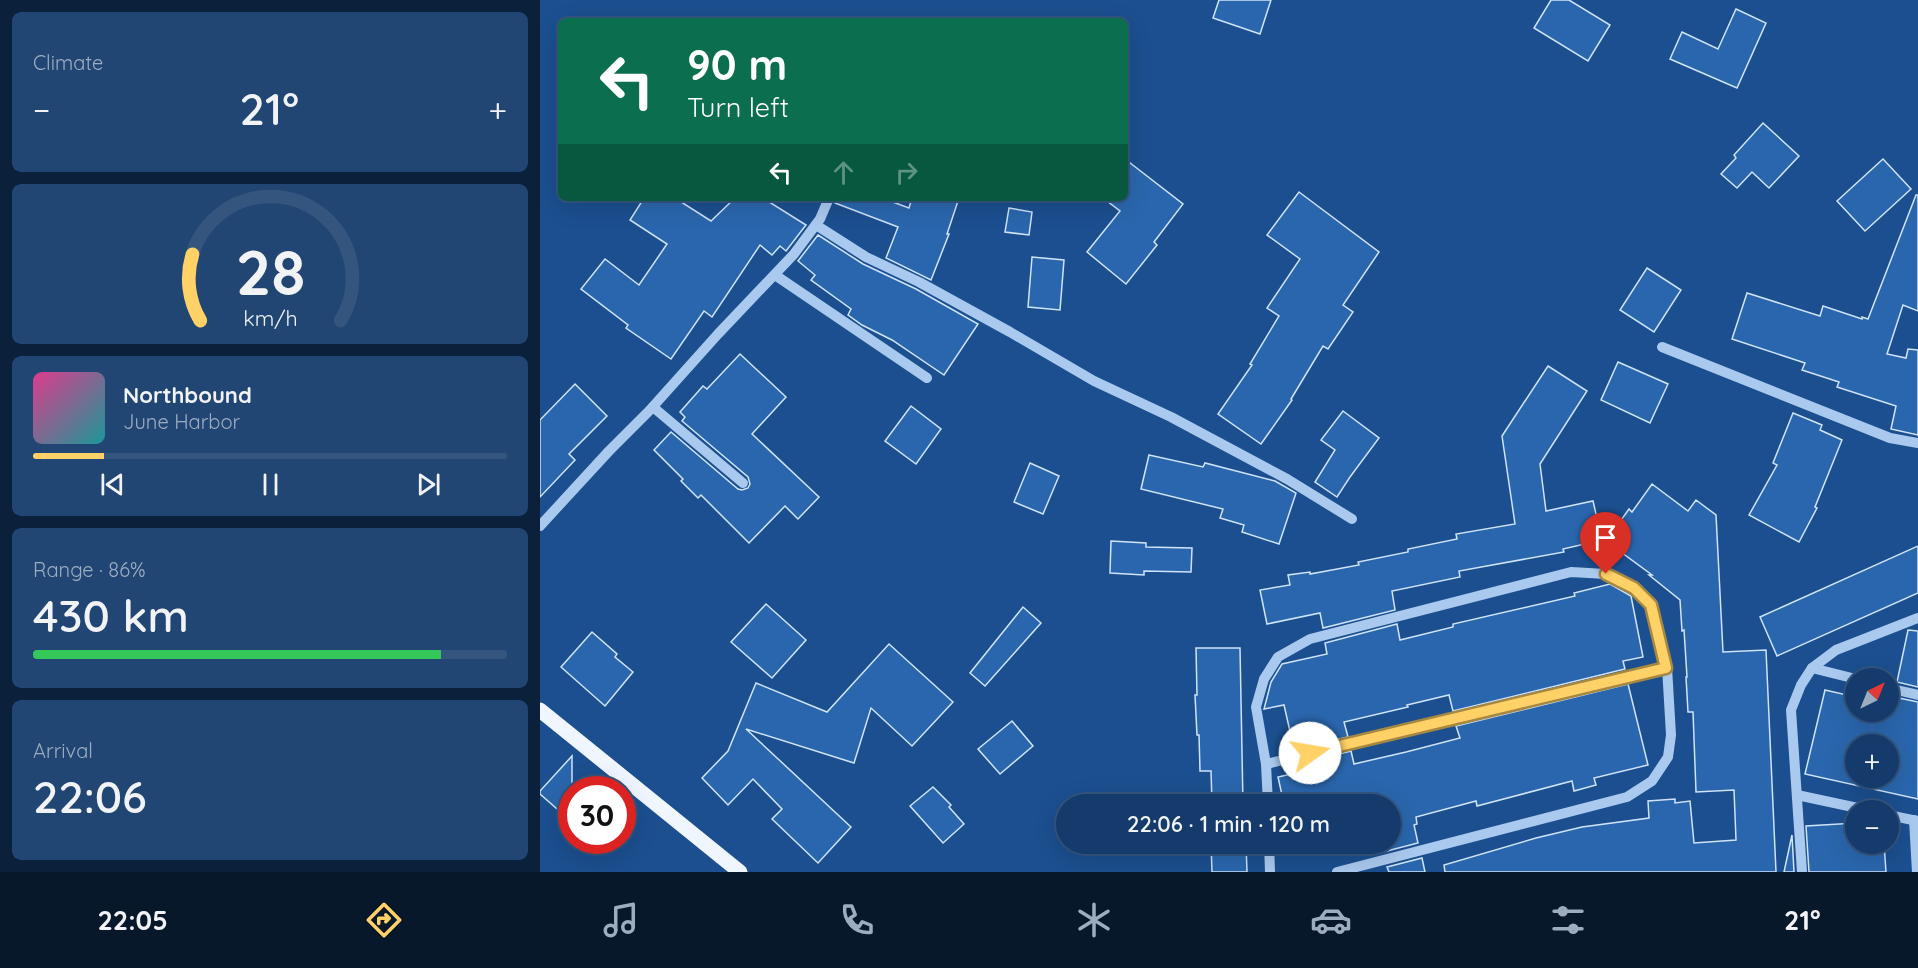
<!DOCTYPE html>
<meta charset="utf-8">
<style>
body{margin:0;font-family:Quicksand,sans-serif;background:#214673;color:#f1f3f6;height:100vh;display:flex;flex-direction:column;font-size:22px;white-space:nowrap}
*{box-sizing:border-box;margin:0}
p{font-size:20px;color:#9dadc1}
.icon{flex:none;width:33px;height:33px;fill:none;stroke:currentColor;stroke-width:2;stroke-linecap:round;stroke-linejoin:round}
.map{position:relative;flex:1;overflow:hidden}
.drawer{display:flex;flex-direction:column;gap:12px;padding:12px;background:#0b203b;width:540px}
.drawer>*{flex:none}
.hud{position:absolute;left:18px;top:18px;width:570px;height:183px;border-radius:9px;box-shadow:0 6px 24px #0002,0 0 0 2px #33557e;background:#0b6e4f;color:#fff;overflow:hidden}
.needle{width:39px;rotate:43deg}
.controls{position:absolute;left:1305px;top:668px;display:grid;gap:12px}
.controls a{display:grid;place-items:center;width:54px;height:54px;border-radius:50%;background:#143b6b;box-shadow:0 6px 24px #0002,0 0 0 2px #33557e;font-size:30px}
.speed{position:absolute;left:18px;top:776px;display:flex;gap:12px;font-size:30px;font-weight:700;text-align:center}
.speed>*{display:grid;place-content:center;width:78px;height:78px;border-radius:50%;background:#143b6b;box-shadow:0 6px 24px #0002,0 0 0 2px #33557e;line-height:1}
.speed .limit{border:9px solid #d22;background:#fff;color:#111}
.pin{position:absolute;display:grid;place-items:center;width:51px;height:51px;color:#fff;margin:-62px -26px;border-radius:50% 50% 50% 0;rotate:-45deg;box-shadow:0 0 6px #0007}
.pin .icon{rotate:45deg}
.me{position:absolute;width:66px;margin:-33px;rotate:77deg;stroke-linejoin:round;filter:drop-shadow(0 0 4px #0008)}
.turn{display:flex;align-items:center;gap:21px;height:126px;padding:0 30px;font-size:27px}
.turn .icon{width:78px;height:78px;stroke-width:2.5}
.turn b{display:block;font-size:42px;line-height:51px}
.lanes{display:flex;align-items:center;height:57px;padding:0 30px;background:#0003;justify-content:center;gap:30px;direction:ltr}
.lanes .off{opacity:.35}
.big{font-size:45px;font-weight:600;line-height:1.1}
.drawer .tile{flex:1;display:flex;flex-direction:column;justify-content:center;gap:9px;min-width:0;padding:0 21px;border-radius:9px;background:#214673}
.drawer .dial{align-items:center;gap:0}
.dial svg{height:156px;overflow:visible;fill:none;stroke:#33557e;stroke-width:7;stroke-linecap:round;text-anchor:middle}
.dial text{fill:#f1f3f6;stroke:none}
.song{display:flex;align-items:center;gap:18px}
.cover{width:72px;height:72px;border-radius:9px;background:linear-gradient(135deg,hsl(330 70% 55%),hsl(180 70% 35%))}
.played{height:6px;border-radius:3px;background:linear-gradient(90deg,#ffd166 15%,#33557e 15%)}
.keys{display:flex;justify-content:space-around;direction:ltr}
.heat{display:flex;justify-content:space-between;align-items:center;font-size:33px;direction:ltr}
.charge{height:9px;border-radius:4px;background:linear-gradient(90deg,#34c759 86%,#33557e 0)}
.trip{position:absolute;left:516px;top:794px;width:345px;height:60px;border-radius:30px;background:#143b6b;box-shadow:0 6px 24px #0002,0 0 0 2px #33557e;font-weight:600;line-height:60px;text-align:center}
.dock{display:flex;height:96px;justify-content:space-around;align-items:center;background:#08182b;color:#9dadc1}
.dock .icon{width:42px;height:42px}
.dock .on{color:#ffd166}
.dock b{font-size:27px;color:#f1f3f6}
main{display:flex;flex:1;min-height:0}
.map>svg:first-child{display:block}
.building{fill:#2a66ad;stroke:#cfe3fa;stroke-width:1.5;fill-rule:evenodd}
.lines{fill:none;stroke-linecap:round;stroke-linejoin:round}
.minor{stroke:#a9c9ee;stroke-width:10}
.major{stroke:#f0f6ff;stroke-width:15}
.route-casing{stroke:#a68842;stroke-width:15}
.route{stroke:#ffd166;stroke-width:10}
</style>
<main>
<section class="drawer">
<div class="tile"><p>Climate</p>
<div class="heat"><a>−</a><b class="big">21°</b><a>+</a></div>
</div>
<div class="tile dial"><svg viewBox="0 0 100 80">
<path d="M14 69A42 42 0 1 1 86 69"/>
<path d="M14 69A42 42 0 0 1 10 35" stroke="#ffd166"/>
<text x="50" y="56" font-size="32" font-weight="700">28</text>
<text x="50" y="72" font-size="11">km/h</text>
</svg></div>
<div class="tile">
<div class="song"><i class="cover"></i><div><b>Northbound</b><p>June Harbor</p></div></div>
<div class="played"></div>
<div class="keys"><svg class="icon" aria-label="previous" viewBox="0 0 24 24"><path d="M18 5L8 12l10 7zM5 5v14"/></svg><svg class="icon" aria-label="pause" viewBox="0 0 24 24"><path d="M8 5v14M16 5v14"/></svg><svg class="icon" aria-label="next" viewBox="0 0 24 24"><path d="M6 5l10 7-10 7zM19 5v14"/></svg></div>
</div>
<div class="tile"><p>Range · 86%</p><b class="big">430 km</b><div class="charge"></div></div>
<div class="tile"><p>Arrival</p><b class="big">22:06</b></div>
</section>
<div class="map">
<svg width="1378" height="872" viewBox="0 0 1378 872">
<rect width="100%" height="100%" fill="#1b4f8f"/>
<g class="building">
<path d="M679 0H731L720 34 673 18Z"/>
<path d="M1011 0H1029L1070 25 1048 61 994 28Z"/>
<path d="M1196 9 1226 23 1197 88 1130 59 1142 32 1178 49Z"/>
<path d="M1223 123 1259 156 1229 188 1212 172 1197 188 1181 174 1196 158 1194 155Z"/>
<path d="M585 159 643 204 614 242 617 245 586 284 547 252 580 211 563 198H585Z"/>
<path d="M1343 159 1371 189 1325 231 1297 201Z"/>
<path d="M759 192 839 252 803 305 813 312 788 349 783 346 751 399 752 400 721 444 678 414 712 365 710 364 739 316 727 308 760 259 727 235Z"/>
<path d="M1376 195H1378V311L1363 305 1347 354 1366 358 1368 349 1378 350V435L1351 429 1356 406 1297 387 1299 382 1262 370 1265 363 1192 339 1207 293 1280 316 1283 306 1322 319V317L1328 319Z"/>
<path d="M104 198H135L171 221 195 198H223L266 225 246 251 240 246 232 255 220 245 172 317 164 311 131 359 86 328 88 325 41 289 65 259 99 285 127 244 90 220Z"/>
<path d="M296 198H342L369 208 372 198H419L407 234H409L391 280 346 258 358 227 295 203Z"/>
<path d="M469 208 492 212 489 235 465 232Z"/>
<path d="M278 235 323 264 376 289 438 324 404 375 352 340 322 325 308 315 311 309 271 280 275 275 258 261Z"/>
<path d="M492 257 524 260 520 310 488 307Z"/>
<path d="M1107 268 1141 290 1114 332 1080 310Z"/>
<path d="M200 354 246 397 212 434 279 497 258 519 245 506 209 543 161 495 158 498 141 481 143 479 114 450 131 432 198 489 202 490 208 488 210 484 208 477 142 421 145 417 140 412 163 386 167 389Z"/>
<path d="M1078 362 1128 384 1110 423 1061 400Z"/>
<path d="M1008 366 1047 391 1000 464 1006 511 1053 501 1062 540 1023 549 1024 552 919 571 920 577 852 591 855 610 783 628 780 613 727 624 720 590 750 585 748 575 770 572V574L819 565 818 562 868 552V549L917 539 916 534 975 524 962 436Z"/>
<path d="M35 384 67 416 29 454 35 460 0 497V420Z"/>
<path d="M371 406 401 429 376 464 345 441Z"/>
<path d="M803 411 839 438 810 477 797 497 775 482 795 450 781 440Z"/>
<path d="M1253 413 1282 425 1280 430 1302 440 1275 507 1277 508 1259 542 1209 515 1237 465 1233 463Z"/>
<path d="M609 455 663 467 665 463 735 481 756 493 739 544 702 532 704 525 680 518 683 509 601 489Z"/>
<path d="M490 463 519 476 503 514 474 502Z"/>
<path d="M1112 484 1148 511 1156 500 1176 515 1183 652 1226 650 1236 872H905L904 865 996 838 1042 827 1109 818 1108 801 1135 799V803L1150 801 1154 843 1196 840 1194 790 1156 792 1153 712H1148L1146 677H1147L1144 630 1142 631 1140 600 1109 575H1112L1066 541 1089 509 1092 512Z"/>
<path d="M571 541 606 543V547L652 548 651 572 604 571V575L570 573Z"/>
<path d="M1378 546V593L1237 656 1220 617Z"/>
<path d="M1070 584 1091 596 1103 657 1083 661 1085 669 913 711 909 695 867 705 868 707 804 722 808 737 754 749 744 705 724 709 731 682 742 664 787 654 785 643 857 624 860 640 913 627V624L1035 596 1034 593Z"/>
<path d="M226 604 266 640 232 678 191 642Z"/>
<path d="M483 607 501 623 445 686 430 673Z"/>
<path d="M1368 630 1378 631V687L1357 682Z"/>
<path d="M52 632 77 654 75 657 93 672 65 706 21 667Z"/>
<path d="M349 644 413 702 372 746 331 708 314 763 206 729 311 827 278 863 232 819 242 809 213 779 188 805 162 778 188 751 216 683 287 712Z"/>
<path d="M656 648H700L703 804H672L671 771H660L659 735H657L655 695H657Z"/>
<path d="M1088 684 1108 765 1054 778 1056 785 1034 791 1032 781 937 806 936 801 876 817 877 824 874 825 878 843 843 852 841 843H850V804H744L738 777 760 772 758 764 811 751 814 764 866 752 920 738 916 726Z"/>
<path d="M1285 690 1316 697V711H1348V705L1352 706 1354 697 1378 702V799L1265 774ZM1316 744H1348V777H1316Z"/>
<path d="M472 721 493 746 460 774 438 749Z"/>
<path d="M32 756V822L0 794V791Z"/>
<path d="M393 787 411 805 409 807 424 824 403 843 370 806Z"/>
<path d="M1316 823V843H1344L1346 872H1269L1266 826Z"/>
<path d="M1252 835 1254 872H1244Z"/>
<path d="M671 843H706L707 872H672Z"/>
<path d="M754 843H795L756 852Z"/>
<path d="M882 858 885 872H849L847 867Z"/>
</g>
<g class="lines">
<g class="minor">
<path d="M276 225 326 257 379 282 470 332 554 381 631 417 747 479 812 519"/>
<path d="M235 275 387 378"/>
<path d="M1122 347 1350 438 1378 443"/>
<path d="M113 407 203 483"/>
<path d="M0 526 69 451 109 411 178 334 254 254 280 219 289 198"/>
<path d="M1272 668 1316 679"/>
<path d="M1348 688 1378 695"/>
<path d="M726 764 1127 667"/>
<path d="M1257 795 1327 810"/>
<path d="M728 804 726 764 716 707 724 679 738 657 770 639 1031 572 1066 574 1094 588 1111 605 1127 667 1131 735 1128 757 1112 781 1087 797 797 872"/>
<path d="M1348 815 1378 821"/>
<path d="M1374 820 1377 872"/>
<path d="M729 843 730 872"/>
<path d="M1262 872 1251 710 1261 685 1272 668 1296 650 1378 618"/>
</g>
<path class="major" d="M0 710 200 872"/>
</g>
<g class="lines">
<defs>
<path id="route" d="M770 753 1126 668 1111 605 1094 588 1066 574"/>
</defs>
<use href="#route" class="route-casing"/>
<use href="#route" class="route"/>
</g>
</svg>
<div class="controls">
<a><svg class="needle" viewBox="-14 -14 28 28"><path d="M0-13l5 13h-10z" fill="#e53935"/><path d="M0 13l5-13h-10z" fill="#9dadc1"/></svg></a>
<a>+</a>
<a>−</a>
</div>
<div class="speed"><div class="limit">30</div></div>
<div class="pin" style="left:1066px;top:574px;background:#d93025"><svg class="icon" aria-label="arrive" viewBox="0 0 24 24"><path d="M6 21V4h12l-3 4 3 4H6"/></svg></div>
<svg class="me" style="left:770px;top:753px" viewBox="-20 -20 40 40"><circle r="19" fill="#fff"/><path d="M0-13L10 11 0 6-10 11z" fill="#ffd166"/></svg>
<div class="trip">22:06 · 1 min · 120 m</div>
<div class="hud">
<div class="turn"><svg class="icon" aria-label="left" viewBox="0 0 24 24"><path d="M17 20v-9H6M10 6l-5 5 5 5"/></svg><div><b>90 m</b>Turn left</div></div>
<div class="lanes"><svg class="icon" aria-label="left" viewBox="0 0 24 24"><path d="M17 20v-9H6M10 6l-5 5 5 5"/></svg><svg class="icon off" aria-label="ahead" viewBox="0 0 24 24"><path d="M12 20V5M6 11l6-6 6 6"/></svg><svg class="icon off" aria-label="right" viewBox="0 0 24 24"><path d="M7 20v-9h11M14 6l5 5-5 5"/></svg></div>
</div>
</div>
</main>
<nav class="dock">
<b>22:05</b>
<svg class="icon on" aria-label="directions" viewBox="0 0 24 24"><path d="M12 3l9 9-9 9-9-9zM9 14v-3h6M13 9l2 2-2 2"/></svg>
<svg class="icon" aria-label="music" viewBox="0 0 24 24"><path d="M9 18V5l10-2v13"/><circle cx="6" cy="18" r="3"/><circle cx="16" cy="16" r="3"/></svg>
<svg class="icon" aria-label="phone" viewBox="0 0 24 24"><path d="M5 4h4l2 5-3 2q2 4 5 5l2-3 5 2v4C11 20 4 13 5 4z"/></svg>
<svg class="icon" aria-label="climate" viewBox="0 0 24 24"><path d="M12 3v18M4 7l16 10M4 17L20 7"/></svg>
<svg class="icon" aria-label="car" viewBox="0 0 24 24"><path d="M5 17H2v-5l4-1 3-4h7l3 4 3 1v5h-3M9 17h6M6 11h13"/><circle cx="7" cy="17" r="2"/><circle cx="17" cy="17" r="2"/></svg>
<svg class="icon" aria-label="filters" viewBox="0 0 24 24"><path d="M4 7h16M4 17h16"/><circle cx="9" cy="7" r="2"/><circle cx="15" cy="17" r="2"/></svg>
<b>21°</b>
</nav>
